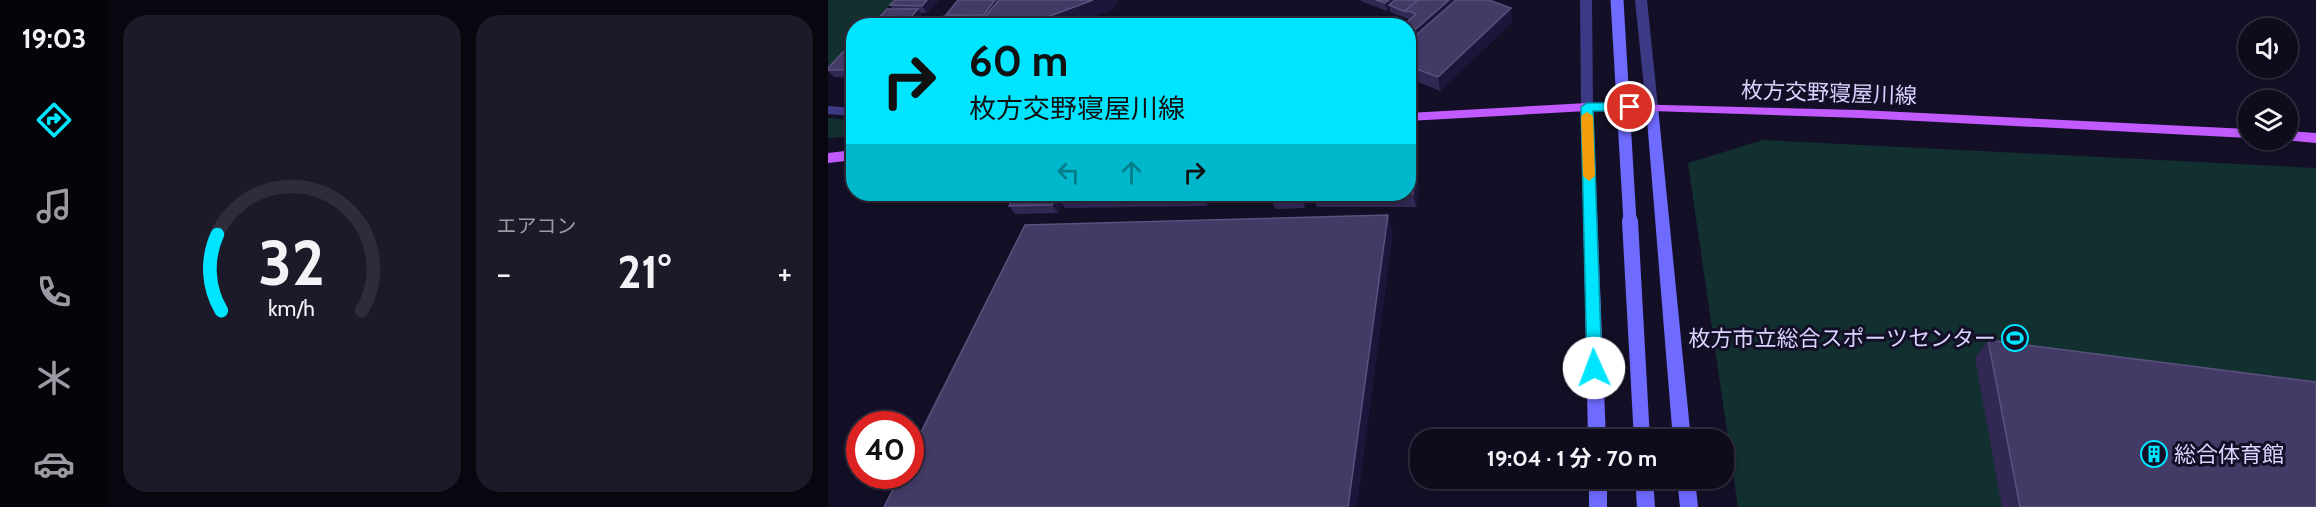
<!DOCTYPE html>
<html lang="ja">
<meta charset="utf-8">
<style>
body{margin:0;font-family:Cabin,"Noto Sans JP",sans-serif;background:#1c1929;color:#f1f3f6;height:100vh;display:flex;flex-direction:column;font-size:22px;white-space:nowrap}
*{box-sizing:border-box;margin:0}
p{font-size:20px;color:#9b9ba3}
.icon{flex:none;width:33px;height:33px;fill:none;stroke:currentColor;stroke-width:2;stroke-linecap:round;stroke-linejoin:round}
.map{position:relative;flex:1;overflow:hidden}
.sheet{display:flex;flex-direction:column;gap:15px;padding:15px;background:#08060f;width:720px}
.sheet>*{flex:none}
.hud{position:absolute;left:18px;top:18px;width:570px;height:183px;border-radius:24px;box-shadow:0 3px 9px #0003,0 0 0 2px #2e2b3b;background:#00e5ff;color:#111;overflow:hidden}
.tools{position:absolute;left:1410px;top:18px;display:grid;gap:12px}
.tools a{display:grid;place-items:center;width:60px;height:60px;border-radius:50%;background:#0e0b1c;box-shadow:0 3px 9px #0003,0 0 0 2px #2e2b3b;font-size:30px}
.speed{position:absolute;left:18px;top:411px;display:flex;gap:12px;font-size:30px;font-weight:700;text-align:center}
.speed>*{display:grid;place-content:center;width:78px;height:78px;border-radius:50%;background:#0e0b1c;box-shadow:0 3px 9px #0003,0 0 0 2px #2e2b3b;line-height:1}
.speed .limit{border:9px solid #d22;background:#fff;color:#111}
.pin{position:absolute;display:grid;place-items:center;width:51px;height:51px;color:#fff;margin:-26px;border:3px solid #fff;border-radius:50%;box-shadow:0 2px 6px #0007}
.me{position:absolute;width:66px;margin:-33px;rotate:358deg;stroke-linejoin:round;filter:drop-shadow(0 0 4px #0008)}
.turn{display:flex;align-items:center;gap:21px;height:126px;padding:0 24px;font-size:27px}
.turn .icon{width:78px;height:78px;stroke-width:2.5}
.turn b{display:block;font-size:42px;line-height:51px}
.lanes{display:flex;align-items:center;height:57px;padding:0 24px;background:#0003;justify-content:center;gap:30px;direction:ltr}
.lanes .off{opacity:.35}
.big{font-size:45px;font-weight:700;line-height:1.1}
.sheet .tile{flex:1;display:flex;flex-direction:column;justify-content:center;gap:9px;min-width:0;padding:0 21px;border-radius:24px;background:#1c1929}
.sheet .dial{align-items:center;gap:0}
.dial svg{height:156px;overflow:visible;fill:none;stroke:#2e2b3b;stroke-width:7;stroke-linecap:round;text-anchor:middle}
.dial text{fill:#f1f3f6;stroke:none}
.heat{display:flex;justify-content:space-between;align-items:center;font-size:33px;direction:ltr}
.sheet .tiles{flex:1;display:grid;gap:15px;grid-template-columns:repeat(2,1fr)}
.trip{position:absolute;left:582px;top:429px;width:324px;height:60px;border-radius:24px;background:#0e0b1c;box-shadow:0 3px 9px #0003,0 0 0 2px #2e2b3b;font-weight:700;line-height:60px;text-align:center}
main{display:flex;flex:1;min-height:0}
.tabs{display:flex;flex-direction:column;width:108px;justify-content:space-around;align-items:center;background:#06040b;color:#9b9ba3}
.tabs .icon{width:42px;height:42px}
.tabs .on{color:#00e5ff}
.tabs b{font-size:27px;color:#f1f3f6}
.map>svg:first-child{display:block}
.green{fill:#12302f}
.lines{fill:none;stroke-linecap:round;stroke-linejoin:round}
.street{fill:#3d3a85;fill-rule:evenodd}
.secondary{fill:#6f6bff;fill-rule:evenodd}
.primary{fill:#c25bff;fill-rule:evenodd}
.secondary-bridge-far1{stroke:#6f6bff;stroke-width:13}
.secondary-bridge{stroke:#6f6bff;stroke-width:16}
.wall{fill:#312854}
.shaded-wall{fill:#1d163a}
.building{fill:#433a66;stroke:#5a527e;stroke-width:1.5}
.route{fill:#00e5ff;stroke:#0095a6;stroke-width:1.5}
.slow{fill:#f59e0b}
.labels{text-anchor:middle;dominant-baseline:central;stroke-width:6;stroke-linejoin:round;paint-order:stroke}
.street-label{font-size:22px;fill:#d9d4ff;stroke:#130f26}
.poi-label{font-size:22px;fill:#d9d4ff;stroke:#130f26;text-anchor:end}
</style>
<main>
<nav class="tabs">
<b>19:03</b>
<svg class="icon on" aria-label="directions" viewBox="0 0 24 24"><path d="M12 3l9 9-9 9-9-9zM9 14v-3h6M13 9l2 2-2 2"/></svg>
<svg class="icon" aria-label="music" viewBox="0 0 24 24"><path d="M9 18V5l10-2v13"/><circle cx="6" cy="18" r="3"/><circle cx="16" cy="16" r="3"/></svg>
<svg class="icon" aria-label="phone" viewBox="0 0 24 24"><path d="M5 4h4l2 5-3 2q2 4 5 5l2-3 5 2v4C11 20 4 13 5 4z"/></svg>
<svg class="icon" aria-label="climate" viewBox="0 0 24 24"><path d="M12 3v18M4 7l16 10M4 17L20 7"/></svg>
<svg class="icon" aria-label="car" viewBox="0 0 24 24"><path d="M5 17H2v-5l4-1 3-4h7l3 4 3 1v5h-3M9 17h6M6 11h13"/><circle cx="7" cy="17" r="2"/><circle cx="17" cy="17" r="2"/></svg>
</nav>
<section class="sheet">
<div class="tiles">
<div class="tile dial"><svg viewBox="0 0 100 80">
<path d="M14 69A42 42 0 1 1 86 69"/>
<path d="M14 69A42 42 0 0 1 12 30" stroke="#00e5ff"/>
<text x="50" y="56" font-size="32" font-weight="700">32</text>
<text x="50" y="72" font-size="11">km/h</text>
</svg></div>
<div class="tile"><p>エアコン</p>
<div class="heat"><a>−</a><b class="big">21°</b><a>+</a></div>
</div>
</div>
</section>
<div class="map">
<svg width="1488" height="507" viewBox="0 0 1488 507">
<rect width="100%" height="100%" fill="#130f26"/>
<g class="green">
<path d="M0 0H67L42 25 26 26 25 43 0 70Z"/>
<path d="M0 118 25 120V136L0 138Z"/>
<path d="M935 140 1488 168V507H910L860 163Z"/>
</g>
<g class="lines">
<g class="street">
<path d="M752 0H764L765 107 759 111 753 107Z"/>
<path d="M807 0H819L830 107 824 111 818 107Z"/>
<path d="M0 106 26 108V116L0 114Z"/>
</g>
<g class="secondary">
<path d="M759 103 765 107 778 440H760L753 107Z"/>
<path d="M824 103 830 107 863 440H845L818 107Z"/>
<rect x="761" y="478" width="18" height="29"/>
<path d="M807 478H825L827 507H809Z"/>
<path d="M849 478H867L870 507H852Z"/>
</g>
<g class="primary">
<path d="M759 103 1032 110 1420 129V138L1032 118 824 111H759L580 121V113Z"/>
<path d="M1460 131 1488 133V143L1456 140H1460Z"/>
<path d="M26 150V160L0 163V153Z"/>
</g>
<path class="secondary-bridge-far1" d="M789 0 802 222"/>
<path class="secondary-bridge" d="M802 221 814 440"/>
</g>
<g class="wall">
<path d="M111 0 99 13H92L95 17 65 9 62 5Z"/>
<path d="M130 0H291L285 9 240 26H159L158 24 157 26 119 16 118 15Z"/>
<path d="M533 0H661L684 22 612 91 580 78V42L583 40 580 39V26H576V25L580 21V19L562 12V9L559 11 533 1Z"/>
<path d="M26 43V78L6 77 0 71V68L24 52 21 49Z"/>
<path d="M588 176 591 190 588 207H489L484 194Z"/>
<path d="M187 194 384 195 380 206 237 208 234 204 230 213 187 214 181 206Z"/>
<path d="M446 194H480L477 208 447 209 444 201Z"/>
<path d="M1160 340 1488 507H1174L1147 358Z"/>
</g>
<g class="shaded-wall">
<path d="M99 0H111L99 13 94 6Z"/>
<path d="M167 0 172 8 159 19 156 15Z"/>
<path d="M265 0H291L285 9 240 26H218L214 19Z"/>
<path d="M561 0H572L561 5 562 9 559 11 557 3Z"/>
<path d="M621 0H639L590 43 588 29Z"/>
<path d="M683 8 684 22 612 91 610 77Z"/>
<path d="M90 9 95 17 87 26H75Z"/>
<path d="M153 17 158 24 157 26H146Z"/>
<path d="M588 176 591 190 588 207 585 194Z"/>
<path d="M230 194H238L232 200 234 204 230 213 224 205Z"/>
<path d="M378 194H383L384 195 380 206 376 199Z"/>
<path d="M476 194H480L477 208 474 201Z"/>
<path d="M560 215 565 233 529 507H520Z"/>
</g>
<g class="building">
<path d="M67 0H99L94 6 62 5Z"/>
<path d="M130 0H167L156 15H118Z"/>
<path d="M171 0H265L214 19H155Z"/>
<path d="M548 0H561L557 3Z"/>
<path d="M567 0H590L578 10V12L561 5Z"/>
<path d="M590 0H621L588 29 576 25 588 14 578 10Z"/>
<path d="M628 0H661L683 8 610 77 580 66V42Z"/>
<path d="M59 9H90L75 26H43Z"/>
<path d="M116 16 153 17 146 26H109Z"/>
<path d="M26 43V49H21Z"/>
<path d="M15 52H26V70H0V68Z"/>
<path d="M580 176H588L585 194H484H580Z"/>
<path d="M187 194H230L224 205 181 206Z"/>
<path d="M236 194H378L376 199 232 200Z"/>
<path d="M446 194H476L474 201H444Z"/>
<path d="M560 215 520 507H56L72 476H82V454L197 225Z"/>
<path d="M1160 340 1488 382V507H1192Z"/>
</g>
<path class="route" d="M759 103H802L808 107 802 111H765L774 368 772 373 766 375 761 373 759 368 753 107Z"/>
<path class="slow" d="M759 112 765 116 767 176 761 181 755 176 753 116Z"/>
<defs>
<symbol id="stadium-ring" viewBox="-11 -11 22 22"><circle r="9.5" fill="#130f26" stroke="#00e5ff" stroke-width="1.5"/><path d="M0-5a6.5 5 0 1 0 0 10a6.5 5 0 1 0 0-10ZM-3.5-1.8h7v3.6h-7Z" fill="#00e5ff"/></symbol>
<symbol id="building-ring" viewBox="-11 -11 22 22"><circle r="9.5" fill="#130f26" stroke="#00e5ff" stroke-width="1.5"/><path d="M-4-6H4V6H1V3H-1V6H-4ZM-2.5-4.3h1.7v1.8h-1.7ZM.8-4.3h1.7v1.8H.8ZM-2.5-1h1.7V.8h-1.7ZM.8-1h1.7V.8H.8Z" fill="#00e5ff"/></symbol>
</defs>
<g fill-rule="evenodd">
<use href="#stadium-ring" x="1172" y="323" width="30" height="30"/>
<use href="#building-ring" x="1311" y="439" width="30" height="30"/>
</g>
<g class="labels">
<g class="street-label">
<text transform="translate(1001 93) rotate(2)">枚方交野寝屋川線</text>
</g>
<g class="poi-label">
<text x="1168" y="338">枚方市立総合スポーツセンター</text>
<text x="1346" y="454" text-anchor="start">総合体育館</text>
</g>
</g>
</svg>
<div class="tools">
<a><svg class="icon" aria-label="sound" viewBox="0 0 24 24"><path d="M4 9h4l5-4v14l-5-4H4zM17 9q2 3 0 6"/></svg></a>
<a><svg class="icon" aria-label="layers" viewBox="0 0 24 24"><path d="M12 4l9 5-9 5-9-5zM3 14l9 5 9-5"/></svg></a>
</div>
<div class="speed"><div class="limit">40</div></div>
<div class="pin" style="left:802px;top:107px;background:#d93025"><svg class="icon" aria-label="arrive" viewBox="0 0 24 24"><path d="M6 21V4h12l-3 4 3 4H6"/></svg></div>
<svg class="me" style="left:766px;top:368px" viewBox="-20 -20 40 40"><circle r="19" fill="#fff"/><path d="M0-13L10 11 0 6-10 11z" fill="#00e5ff"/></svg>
<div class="trip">19:04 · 1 分 · 70 m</div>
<div class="hud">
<div class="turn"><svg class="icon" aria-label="right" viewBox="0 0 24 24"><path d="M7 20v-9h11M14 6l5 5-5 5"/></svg><div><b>60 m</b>枚方交野寝屋川線</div></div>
<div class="lanes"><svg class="icon off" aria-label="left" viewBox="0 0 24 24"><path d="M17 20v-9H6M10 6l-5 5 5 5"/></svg><svg class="icon off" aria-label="ahead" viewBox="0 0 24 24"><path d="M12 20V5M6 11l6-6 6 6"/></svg><svg class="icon" aria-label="right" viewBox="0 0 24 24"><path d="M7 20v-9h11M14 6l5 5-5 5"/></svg></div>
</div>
</div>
</main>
